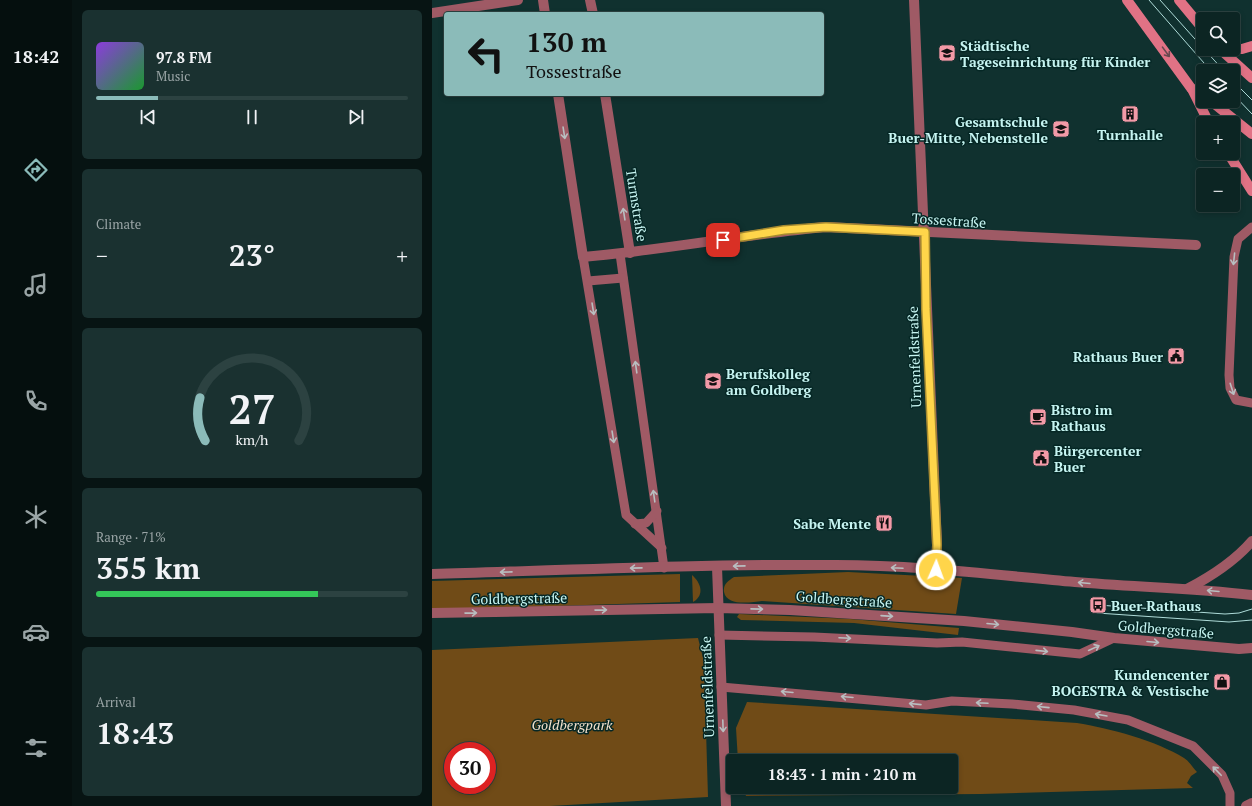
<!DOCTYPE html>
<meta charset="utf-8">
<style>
body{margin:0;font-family:"PT Serif",serif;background:#1a3130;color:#f1f3f6;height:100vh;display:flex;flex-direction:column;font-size:15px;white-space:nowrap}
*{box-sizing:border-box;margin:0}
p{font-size:13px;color:#9aa5a6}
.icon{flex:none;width:22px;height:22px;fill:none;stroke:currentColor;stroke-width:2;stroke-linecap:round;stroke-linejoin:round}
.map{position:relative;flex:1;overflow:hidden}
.drawer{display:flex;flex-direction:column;gap:10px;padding:10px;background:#071413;width:360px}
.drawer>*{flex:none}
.top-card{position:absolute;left:12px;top:12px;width:380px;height:84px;border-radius:4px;box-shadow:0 2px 6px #0003,0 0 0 1px #2c4241;background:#8bbbb9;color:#111;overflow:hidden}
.controls{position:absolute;left:764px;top:12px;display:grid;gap:8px}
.controls a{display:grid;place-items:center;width:44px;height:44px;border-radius:4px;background:#0c2523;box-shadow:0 2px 6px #0003,0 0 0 1px #2c4241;font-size:20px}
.speed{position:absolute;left:12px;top:742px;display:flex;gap:8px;font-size:20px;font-weight:700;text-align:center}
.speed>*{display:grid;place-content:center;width:52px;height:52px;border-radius:50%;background:#0c2523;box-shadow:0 2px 6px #0003,0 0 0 1px #2c4241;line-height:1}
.speed .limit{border:6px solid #d22;background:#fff;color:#111}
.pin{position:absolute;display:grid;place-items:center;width:34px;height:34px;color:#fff;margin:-17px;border-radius:8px;box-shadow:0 2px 6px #0006}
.me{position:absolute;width:44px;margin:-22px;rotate:2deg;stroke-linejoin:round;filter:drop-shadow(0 0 3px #0008)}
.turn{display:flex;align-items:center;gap:14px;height:84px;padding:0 16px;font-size:18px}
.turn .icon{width:52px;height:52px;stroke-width:2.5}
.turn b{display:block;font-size:28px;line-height:34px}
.big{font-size:30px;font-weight:800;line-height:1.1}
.drawer .card{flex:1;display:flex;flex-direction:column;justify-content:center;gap:6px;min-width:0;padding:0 14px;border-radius:6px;background:#1a3130}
.drawer .dial{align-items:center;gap:0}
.dial svg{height:104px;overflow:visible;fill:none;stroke:#2c4241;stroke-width:7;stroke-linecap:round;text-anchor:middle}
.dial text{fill:#f1f3f6;stroke:none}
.song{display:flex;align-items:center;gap:12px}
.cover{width:48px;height:48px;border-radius:6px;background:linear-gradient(135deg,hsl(270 70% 55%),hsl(130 70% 35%))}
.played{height:4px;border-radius:2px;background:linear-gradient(90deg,#8bbbb9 20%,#2c4241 20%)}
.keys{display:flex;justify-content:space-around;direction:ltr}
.heat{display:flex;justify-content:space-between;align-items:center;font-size:22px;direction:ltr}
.charge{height:6px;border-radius:3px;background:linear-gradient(90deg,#34c759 71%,#2c4241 0)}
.trip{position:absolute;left:294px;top:754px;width:232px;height:40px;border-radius:4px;background:#0c2523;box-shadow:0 2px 6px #0003,0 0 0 1px #2c4241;font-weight:800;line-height:40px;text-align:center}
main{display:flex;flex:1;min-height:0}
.tab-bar{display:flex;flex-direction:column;width:72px;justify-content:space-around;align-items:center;background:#050f0e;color:#9aa5a6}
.tab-bar .icon{width:28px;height:28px}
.tab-bar .active{color:#8bbbb9}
.tab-bar b{font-size:18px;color:#f1f3f6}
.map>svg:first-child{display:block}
.green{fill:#704b17;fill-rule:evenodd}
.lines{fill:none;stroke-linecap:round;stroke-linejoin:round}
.service{stroke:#9f5a65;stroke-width:9}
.minor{stroke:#9f5a65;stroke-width:10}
.tertiary{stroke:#9f5a65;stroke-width:10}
.secondary{stroke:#e17285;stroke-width:10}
.tram{stroke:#afdcd9;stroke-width:1}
.oneway{stroke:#684950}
.oneway2{stroke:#b8bec0}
.route-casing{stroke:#a68a30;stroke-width:10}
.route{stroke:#ffd54a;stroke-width:7}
.labels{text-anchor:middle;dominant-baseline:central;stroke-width:3;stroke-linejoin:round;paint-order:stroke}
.poi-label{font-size:14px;font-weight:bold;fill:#c6f4f1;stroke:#052725;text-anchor:start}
.street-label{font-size:14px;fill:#c6f4f1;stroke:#052725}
.park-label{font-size:14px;font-style:italic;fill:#f4e1cc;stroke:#052725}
</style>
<main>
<nav class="tab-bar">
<b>18:42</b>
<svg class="icon active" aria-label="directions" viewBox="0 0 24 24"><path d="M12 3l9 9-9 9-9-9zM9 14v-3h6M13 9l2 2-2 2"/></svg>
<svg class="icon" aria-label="music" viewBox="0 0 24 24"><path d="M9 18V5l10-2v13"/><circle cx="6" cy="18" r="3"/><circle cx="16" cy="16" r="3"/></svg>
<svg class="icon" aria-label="phone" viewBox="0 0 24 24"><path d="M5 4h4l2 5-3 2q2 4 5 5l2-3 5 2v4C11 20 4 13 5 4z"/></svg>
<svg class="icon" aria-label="climate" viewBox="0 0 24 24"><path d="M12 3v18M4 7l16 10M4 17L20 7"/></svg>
<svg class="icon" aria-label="car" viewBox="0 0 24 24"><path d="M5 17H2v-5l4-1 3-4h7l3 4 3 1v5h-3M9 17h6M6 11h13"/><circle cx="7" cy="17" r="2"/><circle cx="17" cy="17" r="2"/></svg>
<svg class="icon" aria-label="filters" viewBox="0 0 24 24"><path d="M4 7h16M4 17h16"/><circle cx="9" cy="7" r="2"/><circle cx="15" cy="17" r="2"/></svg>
</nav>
<section class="drawer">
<div class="card">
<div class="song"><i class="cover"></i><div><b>97.8 FM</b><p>Music</p></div></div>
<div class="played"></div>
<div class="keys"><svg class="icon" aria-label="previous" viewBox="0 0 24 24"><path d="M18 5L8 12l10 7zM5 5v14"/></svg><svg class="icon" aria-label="pause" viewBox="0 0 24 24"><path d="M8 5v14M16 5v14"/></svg><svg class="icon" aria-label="next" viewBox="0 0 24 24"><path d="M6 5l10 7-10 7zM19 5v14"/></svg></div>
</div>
<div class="card"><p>Climate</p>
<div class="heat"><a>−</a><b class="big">23°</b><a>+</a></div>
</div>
<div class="card dial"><svg viewBox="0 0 100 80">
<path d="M14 69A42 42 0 1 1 86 69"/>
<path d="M14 69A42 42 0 0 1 10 36" stroke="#8bbbb9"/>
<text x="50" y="56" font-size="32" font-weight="700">27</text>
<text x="50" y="72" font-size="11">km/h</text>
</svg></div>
<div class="card"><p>Range · 71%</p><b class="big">355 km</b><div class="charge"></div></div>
<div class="card"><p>Arrival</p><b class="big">18:43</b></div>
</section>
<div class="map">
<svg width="820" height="806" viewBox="0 0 820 806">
<rect width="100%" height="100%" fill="#10312f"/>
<g class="green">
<path d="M416 572 530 578 524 614 330 601C320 602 295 607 292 592 291 584 296 581 302 577Z"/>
<path d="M248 574V602L0 610V581Z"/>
<path d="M260 575C269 583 273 595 261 602Z"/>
<path d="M307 614 418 619 527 628 526 635 422 623 309 620 305 617Z"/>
<path d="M266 638 272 662 276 797 118 806H0V650ZM21 751H55V785H21Z"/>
<path d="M315 702 645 723C677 728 725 741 752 758 757 761 761 768 765 772L759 776 755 783 761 788 549 794 314 796 311 787H519V761H306L304 728Z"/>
</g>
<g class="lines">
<g class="service">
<path d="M820 227 806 239 802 257 797 375 798 388 804 400 820 403"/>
<path d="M188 254 232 568"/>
<path d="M151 257 194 515 230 548"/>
<path d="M156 281 191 278"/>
<path d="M203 524 214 523 225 511"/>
<path d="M287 635 382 637 505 643 530 642 648 654 682 638"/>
<path d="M289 687 494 705 520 701 580 704 642 710 696 720 761 746 790 775 798 793V806"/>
</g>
<g class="minor">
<path d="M111 0 113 14"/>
<path d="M158 0 161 14"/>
<path d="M482 0 505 545 504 570"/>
<path d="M0 13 86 0"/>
<path d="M126 94 151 257C233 250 313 234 394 227L764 245"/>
<path d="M173 94 198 253"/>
<path d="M285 567 294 806"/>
<path d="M814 806 820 803"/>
</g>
<g class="tertiary">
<path d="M0 574C135 570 270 564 404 565 484 565 564 575 643 582 702 587 761 588 820 595"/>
<path d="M755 589C780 576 802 562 820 541"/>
<path d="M0 613 286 608 358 610 532 621 640 632 682 638 807 649 820 648"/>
</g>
<g class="secondary">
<path d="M695 0 759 88 771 96"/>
<path d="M747 0 771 29"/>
<path d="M788 49 820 78"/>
<path d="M801 49H810L820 46"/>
<path d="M760 89 777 123"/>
<path d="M779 101 820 134"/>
<path d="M796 153 820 191"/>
</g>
<g class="tram">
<path d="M717 0 779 71"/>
<path d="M728 0 771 48"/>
<path d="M772 49 792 71"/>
<path d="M801 81 820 100"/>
<path d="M801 94 820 114"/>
<path d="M666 605 793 614 807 613 820 609"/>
<path d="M665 613 797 622 820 620"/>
</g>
</g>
<defs><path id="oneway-shaft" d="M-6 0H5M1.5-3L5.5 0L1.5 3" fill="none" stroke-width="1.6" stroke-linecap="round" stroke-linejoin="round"/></defs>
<use class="oneway" href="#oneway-shaft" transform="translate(734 52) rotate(54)"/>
<g class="oneway2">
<use href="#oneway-shaft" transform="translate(132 133) rotate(81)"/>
<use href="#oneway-shaft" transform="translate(192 214) rotate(-99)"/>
<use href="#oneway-shaft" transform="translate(802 259) rotate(96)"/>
<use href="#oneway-shaft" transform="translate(161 309) rotate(81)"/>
<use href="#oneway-shaft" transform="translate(204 367) rotate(-98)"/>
<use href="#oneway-shaft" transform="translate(800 389) rotate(72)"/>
<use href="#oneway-shaft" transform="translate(181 437) rotate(81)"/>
<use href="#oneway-shaft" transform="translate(222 496) rotate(-98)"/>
<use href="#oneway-shaft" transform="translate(307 566) rotate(179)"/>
<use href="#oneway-shaft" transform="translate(204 568) rotate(179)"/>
<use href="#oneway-shaft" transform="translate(465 568) rotate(-177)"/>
<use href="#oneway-shaft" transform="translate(74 572) rotate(179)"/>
<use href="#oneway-shaft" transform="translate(652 583) rotate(-175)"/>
<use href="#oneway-shaft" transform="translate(781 591) rotate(-175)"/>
<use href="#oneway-shaft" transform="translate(325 609) rotate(1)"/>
<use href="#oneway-shaft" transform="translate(169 610) rotate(-1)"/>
<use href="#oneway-shaft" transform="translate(39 613) rotate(-1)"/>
<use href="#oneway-shaft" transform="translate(455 616) rotate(4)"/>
<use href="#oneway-shaft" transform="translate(561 624) rotate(5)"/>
<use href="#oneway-shaft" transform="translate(413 638) rotate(3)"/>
<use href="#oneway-shaft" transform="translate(721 642) rotate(5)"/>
<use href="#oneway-shaft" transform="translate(662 648) rotate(-25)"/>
<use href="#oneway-shaft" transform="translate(610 651) rotate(6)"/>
<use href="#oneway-shaft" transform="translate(355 692) rotate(-175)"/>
<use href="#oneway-shaft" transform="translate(415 697) rotate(-175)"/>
<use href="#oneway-shaft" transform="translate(550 703) rotate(-177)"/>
<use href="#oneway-shaft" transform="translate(483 704) rotate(-174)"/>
<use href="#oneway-shaft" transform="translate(611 707) rotate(-174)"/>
<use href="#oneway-shaft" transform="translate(669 715) rotate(-170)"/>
<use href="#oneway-shaft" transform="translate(291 726) rotate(88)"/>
<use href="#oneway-shaft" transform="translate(785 771) rotate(-134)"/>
</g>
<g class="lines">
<defs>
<path id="route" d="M291 240 352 230 394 227 493 232 494 309 505 545 504 570"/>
</defs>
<use href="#route" class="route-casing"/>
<use href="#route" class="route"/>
</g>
<defs>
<symbol id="school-square" viewBox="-11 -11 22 22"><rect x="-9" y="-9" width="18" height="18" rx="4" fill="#f39aa7" stroke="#052725"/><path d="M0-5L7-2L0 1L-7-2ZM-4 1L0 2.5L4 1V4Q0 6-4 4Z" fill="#111"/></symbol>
<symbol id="building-square" viewBox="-11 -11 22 22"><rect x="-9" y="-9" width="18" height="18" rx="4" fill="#f39aa7" stroke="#052725"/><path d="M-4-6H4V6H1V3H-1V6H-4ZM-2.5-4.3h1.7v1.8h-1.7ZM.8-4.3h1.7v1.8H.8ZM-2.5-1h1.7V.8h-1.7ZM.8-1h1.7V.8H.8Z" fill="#111"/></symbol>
<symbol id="civic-square" viewBox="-11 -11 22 22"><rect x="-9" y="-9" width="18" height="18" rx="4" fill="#f39aa7" stroke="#052725"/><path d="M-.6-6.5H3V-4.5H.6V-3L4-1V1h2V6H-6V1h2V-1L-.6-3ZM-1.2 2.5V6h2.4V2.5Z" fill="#111"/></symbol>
<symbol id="university-square" viewBox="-11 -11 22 22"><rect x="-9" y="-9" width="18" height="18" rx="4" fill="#f39aa7" stroke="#052725"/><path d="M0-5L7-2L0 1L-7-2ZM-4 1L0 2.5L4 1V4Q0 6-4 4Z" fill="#111"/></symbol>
<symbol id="cafe-square" viewBox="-11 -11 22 22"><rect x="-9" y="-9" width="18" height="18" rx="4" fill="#f39aa7" stroke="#052725"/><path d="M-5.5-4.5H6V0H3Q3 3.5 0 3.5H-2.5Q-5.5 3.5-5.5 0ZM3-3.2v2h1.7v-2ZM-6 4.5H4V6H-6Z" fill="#111"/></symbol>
<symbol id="restaurant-square" viewBox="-11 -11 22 22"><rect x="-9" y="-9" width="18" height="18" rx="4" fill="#f39aa7" stroke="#052725"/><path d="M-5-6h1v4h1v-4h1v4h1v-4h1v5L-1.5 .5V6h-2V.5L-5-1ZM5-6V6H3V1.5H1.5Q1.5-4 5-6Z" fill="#111"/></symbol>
<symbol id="bus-square" viewBox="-11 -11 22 22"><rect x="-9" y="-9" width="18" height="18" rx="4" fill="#f39aa7" stroke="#052725"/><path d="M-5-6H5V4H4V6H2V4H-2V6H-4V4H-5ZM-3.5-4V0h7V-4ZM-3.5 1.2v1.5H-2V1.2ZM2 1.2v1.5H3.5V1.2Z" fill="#111"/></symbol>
<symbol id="shop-square" viewBox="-11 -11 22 22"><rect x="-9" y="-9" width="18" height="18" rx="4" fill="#f39aa7" stroke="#052725"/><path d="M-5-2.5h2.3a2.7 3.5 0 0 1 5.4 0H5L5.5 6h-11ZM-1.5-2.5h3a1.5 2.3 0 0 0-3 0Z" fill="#111"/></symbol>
</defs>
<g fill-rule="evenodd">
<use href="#school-square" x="505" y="43" width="20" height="20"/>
<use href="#building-square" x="688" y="104" width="20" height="20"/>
<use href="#school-square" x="619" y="119" width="20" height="20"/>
<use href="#civic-square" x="734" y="346" width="20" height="20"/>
<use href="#university-square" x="271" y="371" width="20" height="20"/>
<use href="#cafe-square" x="596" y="407" width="20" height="20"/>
<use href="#civic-square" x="599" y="448" width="20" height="20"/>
<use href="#restaurant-square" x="442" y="513" width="20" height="20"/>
<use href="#bus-square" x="656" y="595" width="20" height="20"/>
<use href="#shop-square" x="780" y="672" width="20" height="20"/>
</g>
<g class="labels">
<g class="poi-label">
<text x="528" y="45">Städtische<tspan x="528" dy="16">Tageseinrichtung für Kinder</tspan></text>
<text x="616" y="121" text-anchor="end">Gesamtschule<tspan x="616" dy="16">Buer-Mitte, Nebenstelle</tspan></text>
<text x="698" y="134" text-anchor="middle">Turnhalle</text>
<text x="731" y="356" text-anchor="end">Rathaus Buer</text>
<text x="294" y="373">Berufskolleg<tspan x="294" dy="16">am Goldberg</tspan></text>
<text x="619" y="409">Bistro im<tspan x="619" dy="16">Rathaus</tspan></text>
<text x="622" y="450">Bürgercenter<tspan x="622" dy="16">Buer</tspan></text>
<text x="439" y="523" text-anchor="end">Sabe Mente</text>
<text x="679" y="605">Buer Rathaus</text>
<text x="777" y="674" text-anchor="end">Kundencenter<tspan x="777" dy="16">BOGESTRA &amp; Vestische</tspan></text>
</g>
<g class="street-label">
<text transform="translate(205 205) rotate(81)">Turmstraße</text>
<text transform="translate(517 220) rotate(4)">Tossestraße</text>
<text transform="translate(482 357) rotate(-92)">Urnenfeldstraße</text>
<text transform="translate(87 598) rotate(-1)">Goldbergstraße</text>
<text transform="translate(412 599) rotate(4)">Goldbergstraße</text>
<text transform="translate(734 629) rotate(5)">Goldbergstraße</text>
<text transform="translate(275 687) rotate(-92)">Urnenfeldstraße</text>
</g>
<g class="park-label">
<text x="140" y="724">Goldbergpark</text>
</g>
</g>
</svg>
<div class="controls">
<a><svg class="icon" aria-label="search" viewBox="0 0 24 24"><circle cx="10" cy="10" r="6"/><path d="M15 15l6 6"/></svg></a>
<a><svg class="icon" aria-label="layers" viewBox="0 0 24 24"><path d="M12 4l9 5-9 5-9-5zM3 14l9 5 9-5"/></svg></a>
<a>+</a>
<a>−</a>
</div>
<div class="speed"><div class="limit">30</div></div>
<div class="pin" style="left:291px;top:240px;background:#d93025"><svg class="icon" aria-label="arrive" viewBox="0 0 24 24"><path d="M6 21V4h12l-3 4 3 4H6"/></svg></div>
<svg class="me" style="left:504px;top:570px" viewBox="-20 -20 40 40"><circle r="17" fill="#ffd54a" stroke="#fff" stroke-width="3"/><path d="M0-11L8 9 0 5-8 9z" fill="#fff"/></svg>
<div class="trip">18:43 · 1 min · 210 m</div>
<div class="top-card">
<div class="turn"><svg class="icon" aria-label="left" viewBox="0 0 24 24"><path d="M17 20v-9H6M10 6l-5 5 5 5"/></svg><div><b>130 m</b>Tossestraße</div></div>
</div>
</div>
</main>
